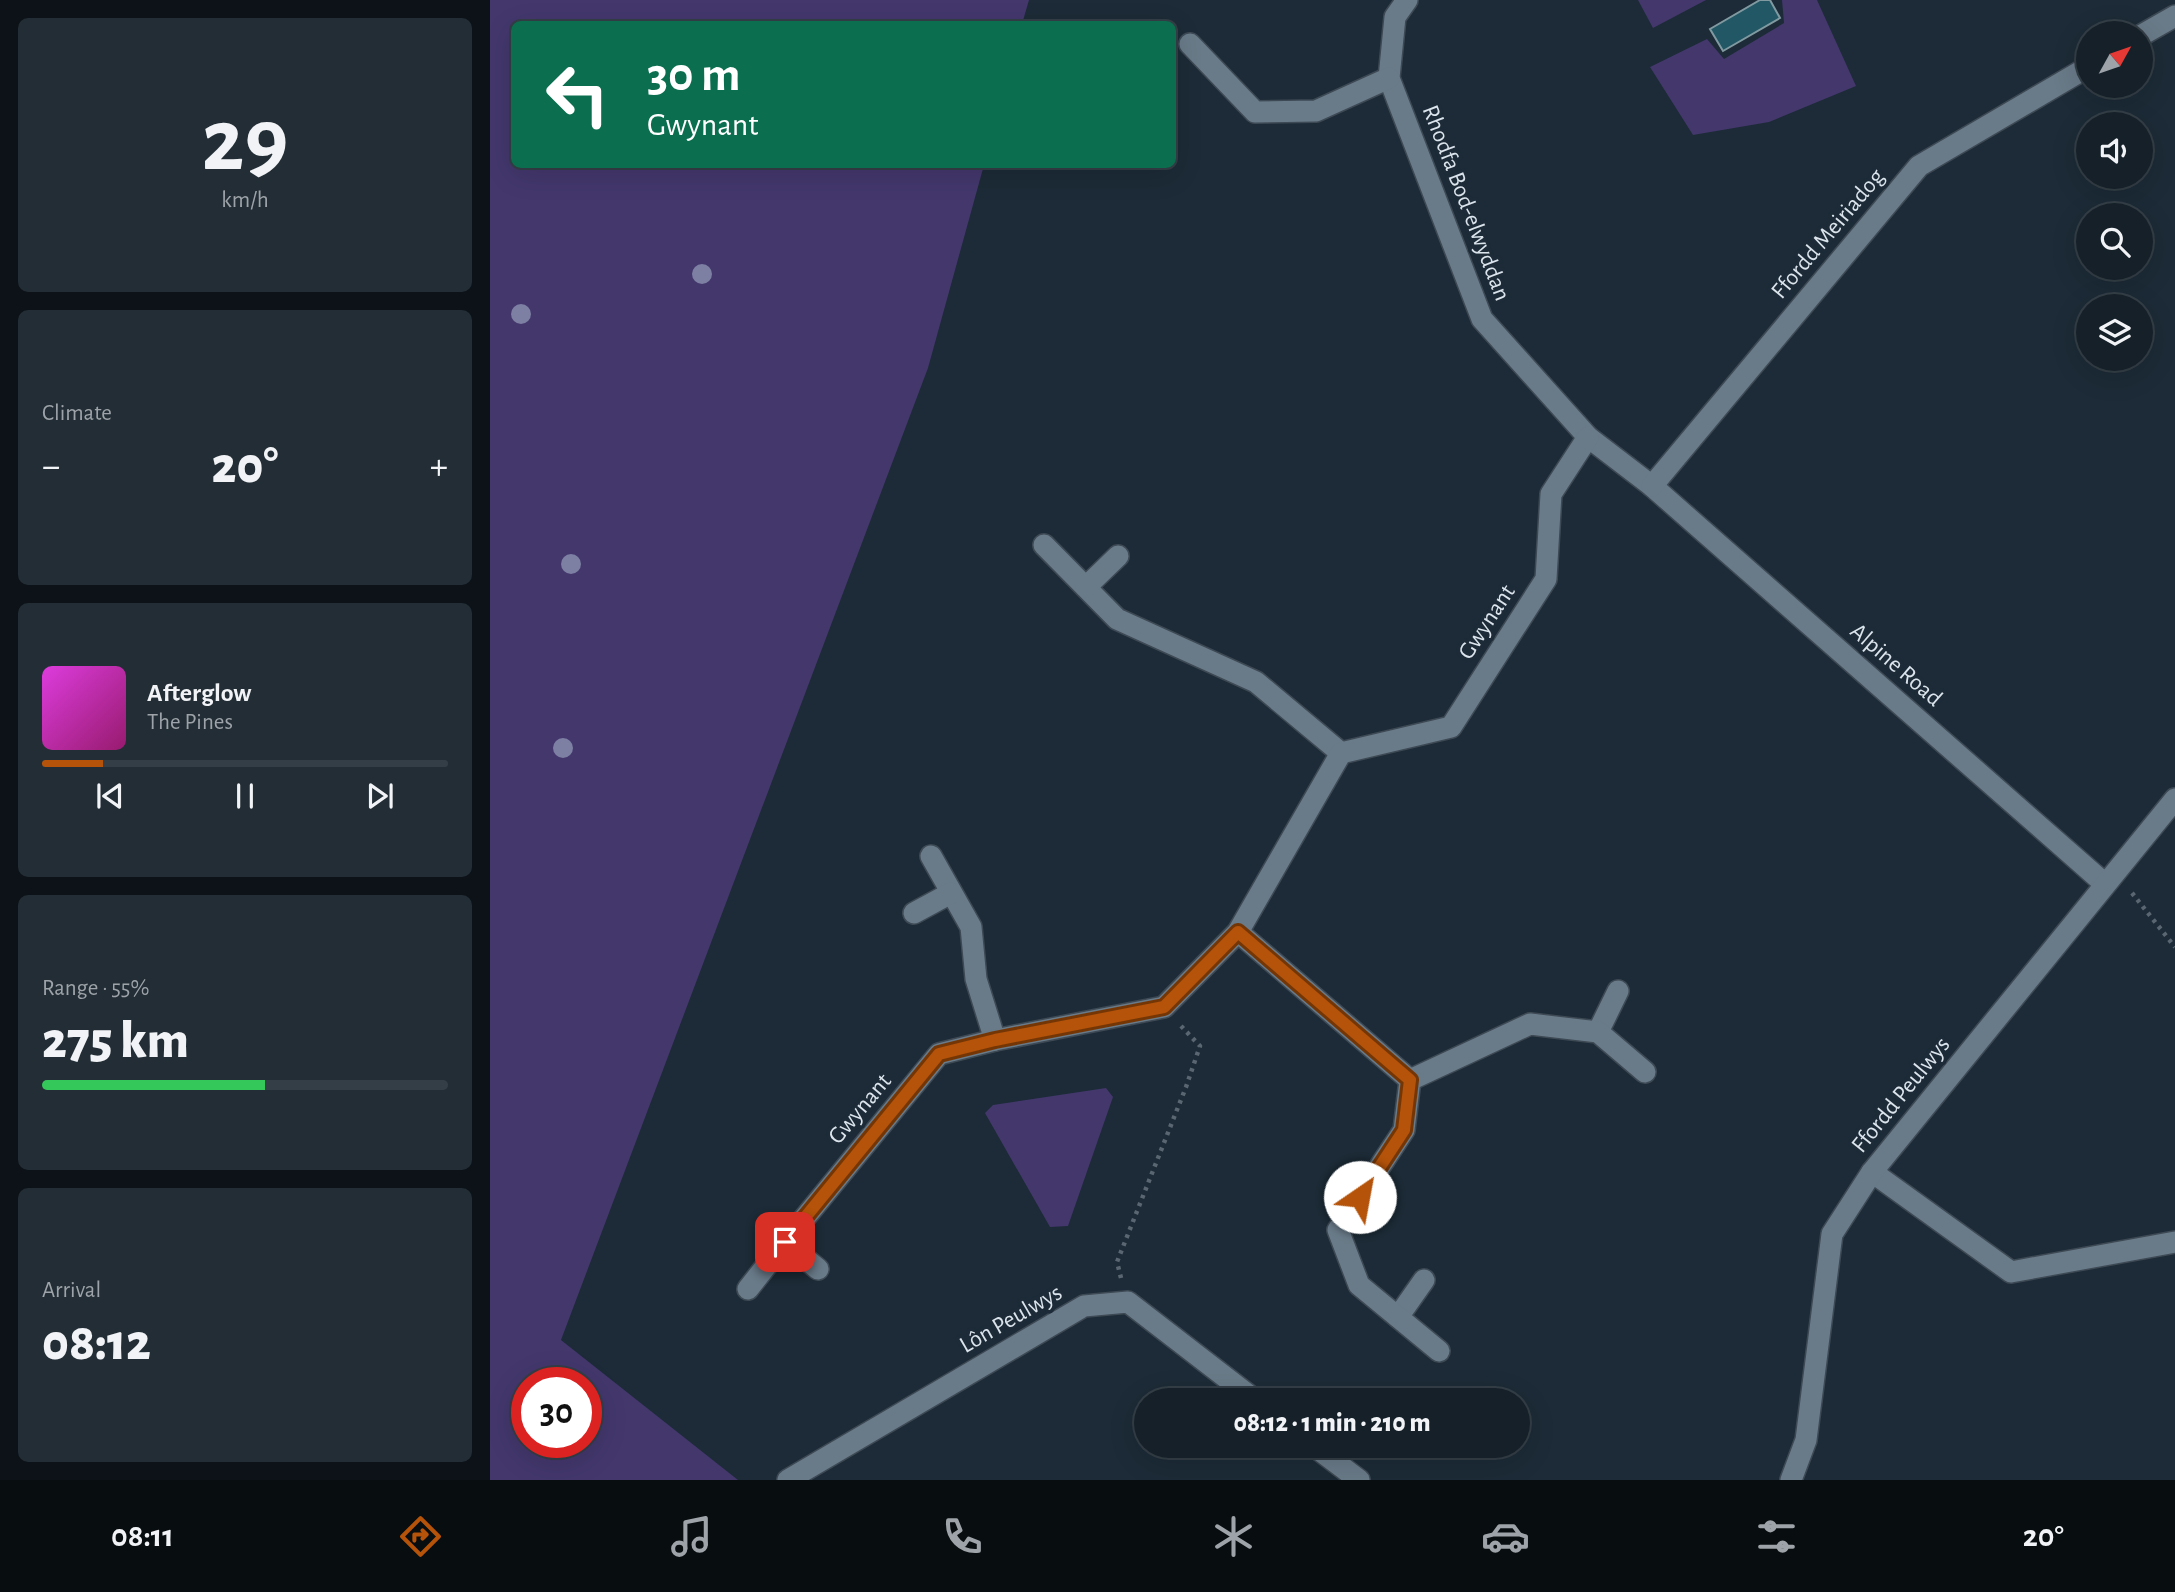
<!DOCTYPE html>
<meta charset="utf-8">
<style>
body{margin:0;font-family:"Alegreya Sans",sans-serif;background:#222d35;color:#f1f3f6;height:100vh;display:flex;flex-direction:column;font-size:26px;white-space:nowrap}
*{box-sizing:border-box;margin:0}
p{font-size:23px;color:#9da3a8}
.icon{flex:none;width:38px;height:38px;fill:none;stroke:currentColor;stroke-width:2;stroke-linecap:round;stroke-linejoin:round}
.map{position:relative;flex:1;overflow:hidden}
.side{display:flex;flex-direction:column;gap:18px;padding:18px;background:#0c1217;width:490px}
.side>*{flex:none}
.guide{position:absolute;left:21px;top:21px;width:665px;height:147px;border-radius:10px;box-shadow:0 7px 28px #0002,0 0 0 2px #343e46;background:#0b6e4f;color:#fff;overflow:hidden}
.needle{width:46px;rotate:50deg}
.tools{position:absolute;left:1586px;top:21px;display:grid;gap:14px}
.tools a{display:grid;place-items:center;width:77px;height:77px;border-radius:50%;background:#152029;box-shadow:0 7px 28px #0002,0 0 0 2px #343e46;font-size:35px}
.speed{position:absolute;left:21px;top:1367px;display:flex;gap:14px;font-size:35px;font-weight:700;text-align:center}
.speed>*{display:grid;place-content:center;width:91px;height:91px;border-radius:50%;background:#152029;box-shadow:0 7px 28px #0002,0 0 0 2px #343e46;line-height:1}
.speed .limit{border:10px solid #d22;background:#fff;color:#111}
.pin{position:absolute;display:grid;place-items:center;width:60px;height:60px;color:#fff;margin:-30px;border-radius:14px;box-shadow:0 4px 10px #0006}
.me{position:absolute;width:77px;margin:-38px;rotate:33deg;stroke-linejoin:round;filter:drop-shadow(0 0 5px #0008)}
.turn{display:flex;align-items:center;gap:24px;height:147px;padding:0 21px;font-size:32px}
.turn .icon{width:91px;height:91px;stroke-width:2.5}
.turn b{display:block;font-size:49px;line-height:60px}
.big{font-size:52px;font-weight:800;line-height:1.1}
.side .widget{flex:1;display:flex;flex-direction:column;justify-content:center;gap:10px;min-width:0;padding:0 24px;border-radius:10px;background:#222d35}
.side .dial{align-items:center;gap:0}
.dial b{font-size:91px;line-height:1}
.song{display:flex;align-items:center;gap:21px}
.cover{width:84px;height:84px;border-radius:10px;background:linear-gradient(135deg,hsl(300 70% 55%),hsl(320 70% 35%))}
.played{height:7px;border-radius:4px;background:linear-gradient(90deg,#b45309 15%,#343e46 15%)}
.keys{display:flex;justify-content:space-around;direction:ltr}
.heat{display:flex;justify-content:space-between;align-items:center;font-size:38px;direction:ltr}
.charge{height:10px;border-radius:5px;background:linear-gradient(90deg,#34c759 55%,#343e46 0)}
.trip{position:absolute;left:644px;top:1388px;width:396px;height:70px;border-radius:35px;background:#152029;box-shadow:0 7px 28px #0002,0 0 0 2px #343e46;font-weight:800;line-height:70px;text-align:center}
.tabs{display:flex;height:112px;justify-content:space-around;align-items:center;background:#080d10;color:#9da3a8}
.tabs .icon{width:49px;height:49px}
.tabs .active{color:#b45309}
.tabs b{font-size:32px;color:#f1f3f6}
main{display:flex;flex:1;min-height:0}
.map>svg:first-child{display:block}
.green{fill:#43376c;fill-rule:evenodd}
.building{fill:#225765;stroke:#819aa1;stroke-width:2}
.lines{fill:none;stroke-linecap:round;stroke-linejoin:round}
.minor-casing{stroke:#3d4954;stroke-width:24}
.path{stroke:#5a6772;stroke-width:4.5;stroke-dasharray:3.5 5;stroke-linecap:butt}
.minor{stroke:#697a88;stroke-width:21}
.tree{fill:#7d7fa3}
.route-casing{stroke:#753606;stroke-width:18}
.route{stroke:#b45309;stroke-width:12}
.labels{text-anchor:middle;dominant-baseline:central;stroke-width:7;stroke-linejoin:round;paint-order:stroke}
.street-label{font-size:24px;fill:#dbe4ec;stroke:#1c2b37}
</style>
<main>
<section class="side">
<div class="widget dial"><b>29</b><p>km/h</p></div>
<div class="widget"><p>Climate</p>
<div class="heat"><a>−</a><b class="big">20°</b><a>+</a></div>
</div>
<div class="widget">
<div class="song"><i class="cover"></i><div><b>Afterglow</b><p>The Pines</p></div></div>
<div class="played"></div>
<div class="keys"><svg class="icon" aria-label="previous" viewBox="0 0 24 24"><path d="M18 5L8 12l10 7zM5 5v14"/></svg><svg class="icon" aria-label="pause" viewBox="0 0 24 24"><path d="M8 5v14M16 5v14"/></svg><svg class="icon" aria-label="next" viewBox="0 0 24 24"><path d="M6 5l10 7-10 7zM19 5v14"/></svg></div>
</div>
<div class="widget"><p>Range · 55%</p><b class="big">275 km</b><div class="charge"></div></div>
<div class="widget"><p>Arrival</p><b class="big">08:12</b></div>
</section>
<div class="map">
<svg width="1685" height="1480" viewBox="0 0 1685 1480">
<rect width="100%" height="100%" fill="#1c2b37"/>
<g class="green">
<path d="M0 0H539L532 24H24V164L494 165 438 368 71 1340 248 1480H0ZM37 1382H96V1442H37Z"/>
<path d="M1148 0H1216L1163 28Z"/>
<path d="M1292 0H1327L1366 86 1279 122 1203 135 1160 67 1217 39 1234 59 1294 23Z"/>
<path d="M616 1088 623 1097 578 1226 560 1227 495 1113 503 1105Z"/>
</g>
<path class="building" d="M1270 0H1280L1290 18 1233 51 1220 29Z"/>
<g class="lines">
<defs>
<g id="minor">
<path d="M917 0 905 17 899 78 992 319 1098 437 1162 486 1615 884"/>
<path d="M1650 36 1685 16"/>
<path d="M700 44 765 112 826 111 899 78"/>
<path d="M1162 486 1429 166 1598 67"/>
<path d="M554 545 627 619 766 682 851 753"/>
<path d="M596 587 628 556"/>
<path d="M441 856 481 927 486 979 505 1040"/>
<path d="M424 913 461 893"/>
<path d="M748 932 920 1080"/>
<path d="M1108 1032 1128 991"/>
<path d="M1382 1172 1521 1272 1685 1242"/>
<path d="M295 1242 328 1269"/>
<path d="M258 1289 295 1242 449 1054 505 1040 674 1007 748 932 851 753 961 727 1056 579 1061 494 1098 437"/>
<path d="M908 1317 934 1280"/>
<path d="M949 1351 869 1285 848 1230 914 1130 920 1080 1040 1024 1108 1032 1155 1072"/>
<path d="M824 1446 869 1480"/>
<path d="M298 1480 594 1306 638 1302 765 1400"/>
<path d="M1301 1480 1316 1440 1342 1234 1382 1172 1685 799"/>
</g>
</defs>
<use href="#minor" class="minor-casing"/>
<g class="path">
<path d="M1642 893 1685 947"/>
<path d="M631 1278 627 1262 696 1087 710 1046 691 1026"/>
</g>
<use href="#minor" class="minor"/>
</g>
<g class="tree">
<circle cx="212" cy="274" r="10"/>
<circle cx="31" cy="314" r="10"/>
<circle cx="81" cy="564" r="10"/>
<circle cx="73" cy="748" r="10"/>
</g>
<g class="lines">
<defs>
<path id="route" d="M295 1242 449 1054 505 1040 674 1007 748 932 920 1080 914 1130 870 1197"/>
</defs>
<use href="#route" class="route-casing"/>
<use href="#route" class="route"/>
</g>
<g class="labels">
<g class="street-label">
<text transform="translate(976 203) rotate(69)">Rhodfa Bod-elwyddan</text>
<text transform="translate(1338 234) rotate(-50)">Ffordd Meiriadog</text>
<text transform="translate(997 622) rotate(-57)">Gwynant</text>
<text transform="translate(1406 665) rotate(41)">Alpine Road</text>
<text transform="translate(1411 1095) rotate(-51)">Ffordd Peulwys</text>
<text transform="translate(370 1109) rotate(-50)">Gwynant</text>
<text transform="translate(521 1319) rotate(-30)">Lôn Peulwys</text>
</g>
</g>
</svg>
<div class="tools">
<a><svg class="needle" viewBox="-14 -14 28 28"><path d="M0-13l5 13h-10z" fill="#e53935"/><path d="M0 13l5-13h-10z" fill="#9da3a8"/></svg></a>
<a><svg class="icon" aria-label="sound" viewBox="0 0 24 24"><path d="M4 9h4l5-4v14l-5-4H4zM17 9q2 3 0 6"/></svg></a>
<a><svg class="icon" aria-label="search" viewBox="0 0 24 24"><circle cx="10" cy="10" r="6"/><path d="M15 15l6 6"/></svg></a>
<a><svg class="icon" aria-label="layers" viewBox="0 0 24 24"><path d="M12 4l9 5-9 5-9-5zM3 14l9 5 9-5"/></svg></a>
</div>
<div class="speed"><div class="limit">30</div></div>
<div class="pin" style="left:295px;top:1242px;background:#d93025"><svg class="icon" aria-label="arrive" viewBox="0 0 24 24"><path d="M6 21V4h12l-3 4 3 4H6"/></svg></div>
<svg class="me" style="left:870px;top:1197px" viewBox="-20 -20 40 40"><circle r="19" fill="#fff"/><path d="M0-13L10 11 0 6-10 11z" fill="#b45309"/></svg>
<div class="trip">08:12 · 1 min · 210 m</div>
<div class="guide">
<div class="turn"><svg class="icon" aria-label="left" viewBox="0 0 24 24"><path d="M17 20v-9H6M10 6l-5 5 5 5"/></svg><div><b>30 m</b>Gwynant</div></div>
</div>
</div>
</main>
<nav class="tabs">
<b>08:11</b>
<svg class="icon active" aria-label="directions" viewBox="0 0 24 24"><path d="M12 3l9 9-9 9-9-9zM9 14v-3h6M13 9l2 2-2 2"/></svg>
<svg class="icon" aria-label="music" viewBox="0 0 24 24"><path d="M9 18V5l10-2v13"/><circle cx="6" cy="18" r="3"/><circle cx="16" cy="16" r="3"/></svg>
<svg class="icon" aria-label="phone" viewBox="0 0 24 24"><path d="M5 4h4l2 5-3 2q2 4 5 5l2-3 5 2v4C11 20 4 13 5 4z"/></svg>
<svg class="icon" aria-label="climate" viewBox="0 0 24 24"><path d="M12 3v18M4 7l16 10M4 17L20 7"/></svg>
<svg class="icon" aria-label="car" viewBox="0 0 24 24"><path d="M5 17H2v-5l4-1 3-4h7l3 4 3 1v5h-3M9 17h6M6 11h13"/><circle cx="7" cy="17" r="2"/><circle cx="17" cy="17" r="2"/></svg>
<svg class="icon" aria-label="filters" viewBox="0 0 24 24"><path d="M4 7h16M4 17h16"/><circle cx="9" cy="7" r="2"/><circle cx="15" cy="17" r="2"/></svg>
<b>20°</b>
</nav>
